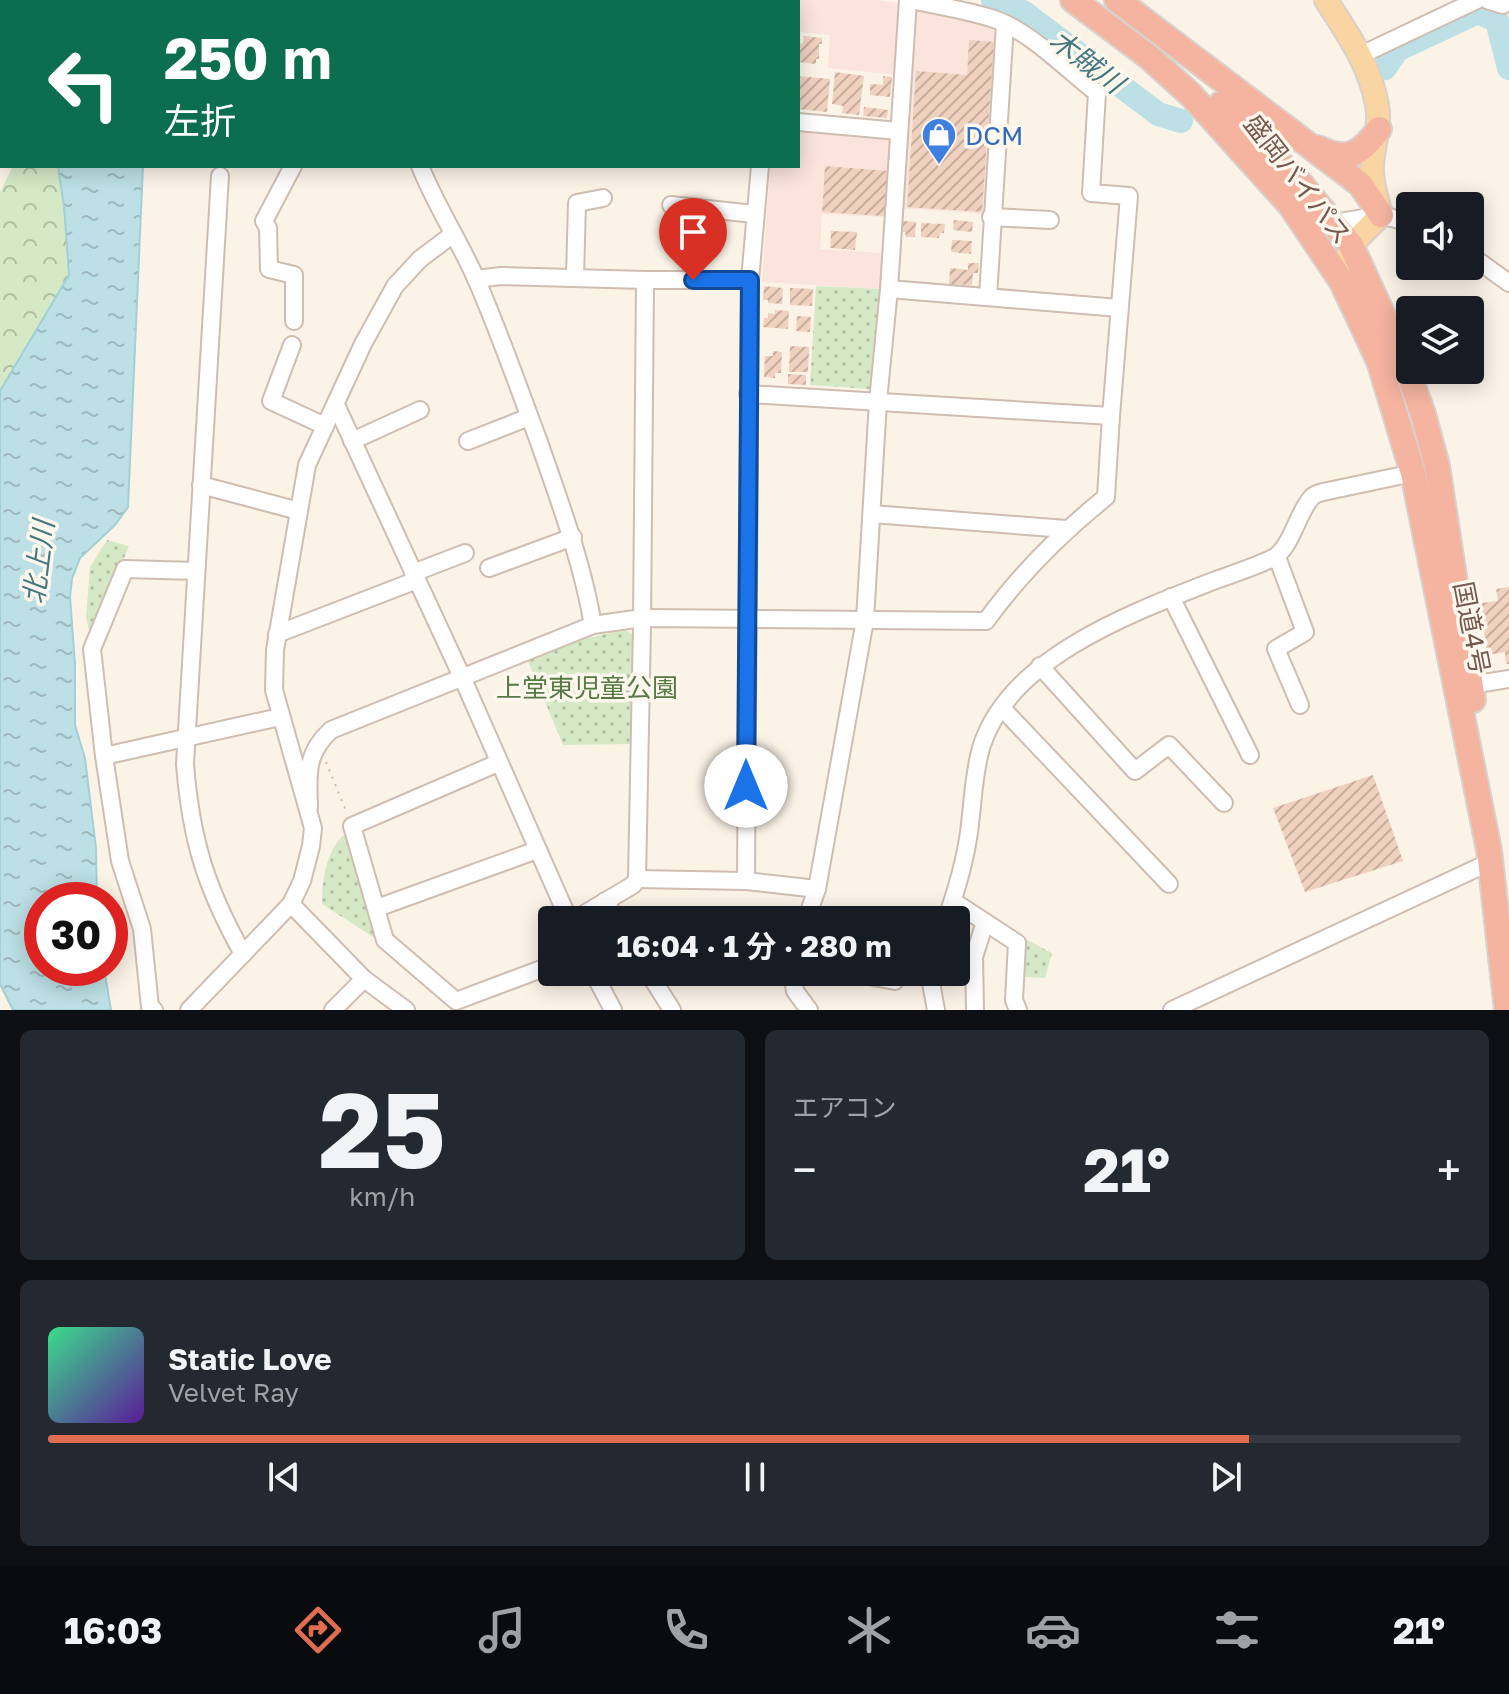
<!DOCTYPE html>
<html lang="ja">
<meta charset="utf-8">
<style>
body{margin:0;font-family:"Golos Text","Noto Sans JP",sans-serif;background:#242831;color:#f1f3f6;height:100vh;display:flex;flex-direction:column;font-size:30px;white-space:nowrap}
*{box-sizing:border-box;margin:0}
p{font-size:26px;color:#9ea1a6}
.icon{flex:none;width:44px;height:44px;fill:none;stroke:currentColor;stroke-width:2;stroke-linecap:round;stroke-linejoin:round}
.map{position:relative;height:1010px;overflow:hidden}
.side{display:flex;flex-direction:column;gap:20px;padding:20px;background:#0d0f14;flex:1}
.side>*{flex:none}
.guide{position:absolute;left:0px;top:0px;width:800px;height:168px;box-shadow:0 4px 20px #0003;background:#0b6e4f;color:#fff;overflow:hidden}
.controls{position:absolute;left:1396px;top:192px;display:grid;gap:16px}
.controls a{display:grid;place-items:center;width:88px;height:88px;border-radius:8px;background:#171b24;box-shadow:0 4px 20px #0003;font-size:40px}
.speed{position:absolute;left:24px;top:882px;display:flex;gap:16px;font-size:40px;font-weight:700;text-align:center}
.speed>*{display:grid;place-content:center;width:104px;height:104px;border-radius:50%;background:#171b24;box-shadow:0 4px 20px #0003;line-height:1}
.speed .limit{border:12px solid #d22;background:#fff;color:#111}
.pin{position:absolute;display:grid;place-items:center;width:68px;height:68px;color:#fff;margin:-82px -34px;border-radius:50% 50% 50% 0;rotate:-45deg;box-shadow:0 0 8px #0007}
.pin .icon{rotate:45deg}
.me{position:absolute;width:88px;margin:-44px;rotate:0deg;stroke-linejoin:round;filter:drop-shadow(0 0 6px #0008)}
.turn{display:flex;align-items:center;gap:28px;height:168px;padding:0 32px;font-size:36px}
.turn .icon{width:104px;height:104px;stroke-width:2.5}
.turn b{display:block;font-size:56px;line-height:68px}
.big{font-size:60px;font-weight:700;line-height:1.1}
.side .tile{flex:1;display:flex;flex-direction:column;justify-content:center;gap:12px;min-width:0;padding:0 28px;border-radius:12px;background:#242831}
.side .dial{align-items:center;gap:0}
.dial b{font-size:104px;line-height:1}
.song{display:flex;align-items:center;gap:24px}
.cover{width:96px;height:96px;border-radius:12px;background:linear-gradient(135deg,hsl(150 70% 55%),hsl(270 70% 35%))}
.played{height:8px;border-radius:4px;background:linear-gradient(90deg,#e16d51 85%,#363941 85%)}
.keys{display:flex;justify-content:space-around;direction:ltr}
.heat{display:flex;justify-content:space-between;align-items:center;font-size:44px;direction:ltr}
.side .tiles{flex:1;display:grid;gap:20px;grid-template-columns:1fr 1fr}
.tile:last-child{grid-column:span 2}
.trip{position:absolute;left:538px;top:906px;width:432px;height:80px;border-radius:8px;background:#171b24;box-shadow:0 4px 20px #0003;font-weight:700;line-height:80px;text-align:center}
.dock{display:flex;height:128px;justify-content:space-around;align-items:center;background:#090b0e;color:#9ea1a6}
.dock .icon{width:56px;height:56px}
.dock .current{color:#e16d51}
.dock b{font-size:36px;color:#f1f3f6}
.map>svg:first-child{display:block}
.commercial{fill:#fbe4db}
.forest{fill:url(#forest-crowns)}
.park{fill:url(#park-dots)}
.water{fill:url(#water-ripples);stroke:#a2d0d6;stroke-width:2}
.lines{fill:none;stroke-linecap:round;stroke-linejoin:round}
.river{stroke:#bce0e5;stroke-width:24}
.building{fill:url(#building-hatch)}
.minor-casing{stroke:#cfbdb0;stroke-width:20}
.major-casing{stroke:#d8d1cd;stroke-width:26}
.highway-casing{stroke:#d8d1cd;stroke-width:28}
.path{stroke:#d5b5a2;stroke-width:2;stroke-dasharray:2 6;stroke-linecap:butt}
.minor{stroke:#fff;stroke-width:16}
.major{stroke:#f8d5a2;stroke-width:22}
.highway{stroke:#f4b4a0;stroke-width:24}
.route-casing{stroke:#114b97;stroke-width:20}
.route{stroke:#1a73e8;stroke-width:14}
.labels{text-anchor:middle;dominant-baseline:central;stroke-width:7;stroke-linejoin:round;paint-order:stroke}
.shop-label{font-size:26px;fill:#366cbe;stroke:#fef7ed;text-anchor:start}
.street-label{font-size:26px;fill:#75594c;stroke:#fef7ed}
.park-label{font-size:26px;fill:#557a44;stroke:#fef7ed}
.water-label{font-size:28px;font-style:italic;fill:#437880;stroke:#fef7ed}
</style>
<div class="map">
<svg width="1509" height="1010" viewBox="0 0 1509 1010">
<defs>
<pattern id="forest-crowns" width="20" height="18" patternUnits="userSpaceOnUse" patternTransform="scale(2)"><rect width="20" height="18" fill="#d5e9c6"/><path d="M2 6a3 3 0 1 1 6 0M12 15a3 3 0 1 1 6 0" fill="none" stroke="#b1c0a3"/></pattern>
<pattern id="park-dots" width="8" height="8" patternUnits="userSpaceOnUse" patternTransform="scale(2)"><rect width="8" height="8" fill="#d5e9c6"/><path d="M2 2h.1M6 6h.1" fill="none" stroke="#b1c0a3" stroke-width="1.8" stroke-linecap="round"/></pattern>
<pattern id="water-ripples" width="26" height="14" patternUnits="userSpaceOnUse" patternTransform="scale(2)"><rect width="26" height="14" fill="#bce0e5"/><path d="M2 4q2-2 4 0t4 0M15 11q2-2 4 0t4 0" fill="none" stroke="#9db9bc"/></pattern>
<pattern id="building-hatch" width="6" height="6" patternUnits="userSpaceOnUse" patternTransform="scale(2)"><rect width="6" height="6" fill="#f0d1bf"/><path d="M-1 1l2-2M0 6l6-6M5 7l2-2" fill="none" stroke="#c7ad9d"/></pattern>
</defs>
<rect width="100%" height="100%" fill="#fcf3e7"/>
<path class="commercial" d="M794 0H877L898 3 901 8 915 12 920 9 990 26 996 35 985 214 901 208 887 217 822 214 820 249 884 253 882 289 762 282 770 166H798V128L904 137 909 76 828 68 830 35 798 32V2Z"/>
<path class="forest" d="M13 166H58L64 206 69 275 0 391V192Z"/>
<g class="park">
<path d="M816 286 882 289 875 386 870 389 810 385Z"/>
<path d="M107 540 129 546 91 638 86 617 90 567Z"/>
<path d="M625 630 634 635 632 744 563 745 528 661 583 639Z"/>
<path d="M345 834 347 835 379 941 322 904C322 880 326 850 345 834Z"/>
<path d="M1025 939 1052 953 1045 978 1022 977Z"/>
</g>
<path class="water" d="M58 166H143L128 507 115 525 80 558 72 579 70 597 75 664V725L85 758 96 848 97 900H42V968H104L111 1010H13L0 984V391L69 275 64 206Z"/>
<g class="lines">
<g class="river">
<path d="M993 0 1005 2 1026 14 1158 114 1181 121"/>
<path d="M1385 68 1397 50 1478 12 1497 21 1509 68"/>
</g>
</g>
<g class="building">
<path d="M804 36 822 38V44H819V59H816V64L798 62V43L803 44Z"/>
<path d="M969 40 994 42 982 212 907 207 916 71 967 75Z"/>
<path d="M835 72 864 76 859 115 842 113 843 106 832 104Z"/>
<path d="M798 76 830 79 827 112 798 109Z"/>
<path d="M883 76 892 77 890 97 870 95V84L883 85Z"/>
<path d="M864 107 888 110 887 118 863 116Z"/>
<path d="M825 166 888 171 884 216 822 212Z"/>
<path d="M954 220 973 222 972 232 953 230Z"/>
<path d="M903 221 916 222 915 237H906L905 232H902Z"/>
<path d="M921 223 945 224 944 233H940L939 238 921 237Z"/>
<path d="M831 231 857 232 855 250 830 248Z"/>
<path d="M952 240 972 241 971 254 951 252Z"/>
<path d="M968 263H979L978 273H973L972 285 949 284 950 268 968 270Z"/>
<path d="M764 286 783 288 782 304 768 303V300H763Z"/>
<path d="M790 288 813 289 812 306 790 305Z"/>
<path d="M775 310 789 311 788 329 763 327 764 318H768V313L775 314Z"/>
<path d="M797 316 811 317 810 332 796 331Z"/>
<path d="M790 346 809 347 808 372H789Z"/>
<path d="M773 351 782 352 781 373H775V378L764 377 765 356H773Z"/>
<path d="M788 374 806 375V385L788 384Z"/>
<path d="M1509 587V664H1506L1505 652 1487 655 1480 603 1498 601 1496 589Z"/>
<path d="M1373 775 1403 861 1305 892 1273 808Z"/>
</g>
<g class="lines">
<defs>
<g id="minor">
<path d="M1487 0 1503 5 1505 0"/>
<path d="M417 2 418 0"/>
<path d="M784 2V0"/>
<path d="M1361 55 1477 0"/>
<path d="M798 122 899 131"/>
<path d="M293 166 264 221 268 228 269 269 294 275V321"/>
<path d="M420 166C436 206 460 242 477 281 500 334 519 389 539 442 560 503 582 561 593 625"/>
<path d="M220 176 185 764C191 840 206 888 243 954"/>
<path d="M671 205 754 214"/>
<path d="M991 217 1050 220"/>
<path d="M1326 221 1334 223 1381 215 1410 223"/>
<path d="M1470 255 1509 283"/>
<path d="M575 277 577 203 603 198"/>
<path d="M476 279 501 276 645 280H750"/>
<path d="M889 289 1119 308"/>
<path d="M988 297 1005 24"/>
<path d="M292 345 271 401 325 426"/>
<path d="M748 394 1111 416 1129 196 1091 193 1097 93C1066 69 1028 29 991 18 965 10 938 6 912 0"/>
<path d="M336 405 462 677 569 920"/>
<path d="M352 441 420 410"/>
<path d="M468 441 529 417"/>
<path d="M201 485 299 511"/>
<path d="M872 514 1066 529"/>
<path d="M1277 557 1305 632 1276 649 1300 705"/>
<path d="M489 568 573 537"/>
<path d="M413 573 465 553"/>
<path d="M1171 597 1250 755"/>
<path d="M277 634 417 580"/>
<path d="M1040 666 1135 771 1169 745 1224 803"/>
<path d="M1471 685 1509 679"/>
<path d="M1002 708 1169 884"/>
<path d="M104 756 92 649 125 569 196 571"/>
<path d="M498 763 352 826 385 940 456 1001 552 965"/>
<path d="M309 807C308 775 305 754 331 730L593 625 642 618 986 621C1020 574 1060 534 1106 497L1111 416"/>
<path d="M637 879 746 881 817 889"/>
<path d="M746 881 750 280 760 166"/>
<path d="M605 901 617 920"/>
<path d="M953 901 1017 943 1014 1000 1018 1010"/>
<path d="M291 904 364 979 406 1010"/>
<path d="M377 908 537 850"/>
<path d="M574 920 633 885 637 879 642 626 645 280"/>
<path d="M806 920 817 889 865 620 878 401 889 289 908 0"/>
<path d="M946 920C956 892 965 861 969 832 973 804 973 776 981 748 1008 657 1136 611 1216 580 1235 573 1255 567 1273 558 1291 549 1298 511 1312 497 1315 494 1319 493 1323 492L1413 473"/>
<path d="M593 972 613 1010"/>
<path d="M648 972 672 1010"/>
<path d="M792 972 795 991 809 1010"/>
<path d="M847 972 895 981"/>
<path d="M929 972 936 1010"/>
<path d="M154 1010 150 1007 142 929 120 861 104 756 280 717"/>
<path d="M189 1010 291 904 302 881 311 846 313 828 274 690 275 650 307 465 363 344 395 286 420 259 452 235"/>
<path d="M333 1010 364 979"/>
<path d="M975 1010 974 957 985 922"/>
<path d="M1172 1010 1490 862"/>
</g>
<path id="major" d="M1326 0C1347 33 1370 65 1377 105 1381 126 1373 145 1372 166 1371 183 1377 198 1381 215L1351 245 1347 263"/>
<g id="highway">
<path d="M1073 0 1149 57 1191 95 1291 206 1342 282 1379 361 1413 473 1489 850 1507 1010"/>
<path d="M1117 0 1360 184 1381 215"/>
<path d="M1221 104 1301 184 1351 245 1405 364 1423 414 1437 466 1473 700"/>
<path d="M1318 148C1347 163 1361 154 1379 129"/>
</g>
</defs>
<use href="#minor" class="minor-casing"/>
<use href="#major" class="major-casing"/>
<use href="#highway" class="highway-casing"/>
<path class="path" d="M326 762 346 811"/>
<use href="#minor" class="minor"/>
<use href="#major" class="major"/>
<use href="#highway" class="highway"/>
</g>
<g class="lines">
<defs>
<path id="route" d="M693 280H750L746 786"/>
</defs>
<use href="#route" class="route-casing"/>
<use href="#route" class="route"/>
</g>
<defs>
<symbol id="shop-pin" viewBox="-11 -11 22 30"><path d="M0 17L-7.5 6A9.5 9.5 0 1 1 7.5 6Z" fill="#3f7fe0" stroke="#fef7ed"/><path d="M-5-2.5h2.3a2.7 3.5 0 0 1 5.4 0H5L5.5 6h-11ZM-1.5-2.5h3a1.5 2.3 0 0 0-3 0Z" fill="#fff"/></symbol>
</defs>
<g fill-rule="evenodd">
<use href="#shop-pin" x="919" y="115" width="40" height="54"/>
</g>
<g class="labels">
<g class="shop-label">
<text x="965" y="135">DCM</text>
</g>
<g class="street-label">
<text transform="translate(1298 179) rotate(52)">盛岡バイパス</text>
<text transform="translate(1472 628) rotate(79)">国道4号</text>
</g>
<g class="park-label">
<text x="587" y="687">上堂東児童公園</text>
</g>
<g class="water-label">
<text transform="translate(1087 61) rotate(37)">木賊川</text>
<text transform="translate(38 562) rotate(-83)">北上川</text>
</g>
</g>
</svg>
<div class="controls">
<a><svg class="icon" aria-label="sound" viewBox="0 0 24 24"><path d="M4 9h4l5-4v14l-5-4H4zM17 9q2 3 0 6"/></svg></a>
<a><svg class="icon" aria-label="layers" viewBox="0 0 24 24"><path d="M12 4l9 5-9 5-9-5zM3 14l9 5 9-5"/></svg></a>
</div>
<div class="speed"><div class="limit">30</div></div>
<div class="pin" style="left:693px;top:280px;background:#d93025"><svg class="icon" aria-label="arrive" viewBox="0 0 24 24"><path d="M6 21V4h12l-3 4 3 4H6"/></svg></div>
<svg class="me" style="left:746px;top:786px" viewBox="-20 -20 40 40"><circle r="19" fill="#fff"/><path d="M0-13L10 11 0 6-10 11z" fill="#1a73e8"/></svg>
<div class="trip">16:04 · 1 分 · 280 m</div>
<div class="guide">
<div class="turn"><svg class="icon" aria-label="left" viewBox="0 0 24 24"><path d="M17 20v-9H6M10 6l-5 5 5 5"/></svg><div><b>250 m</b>左折</div></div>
</div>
</div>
<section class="side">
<div class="tiles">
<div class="tile dial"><b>25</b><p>km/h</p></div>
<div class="tile"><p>エアコン</p>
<div class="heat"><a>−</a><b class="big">21°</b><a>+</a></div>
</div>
<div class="tile">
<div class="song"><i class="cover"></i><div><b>Static Love</b><p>Velvet Ray</p></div></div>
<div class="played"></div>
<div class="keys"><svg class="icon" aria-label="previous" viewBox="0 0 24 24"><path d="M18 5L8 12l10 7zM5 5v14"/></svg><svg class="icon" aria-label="pause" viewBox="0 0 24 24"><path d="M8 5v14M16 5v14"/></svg><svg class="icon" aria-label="next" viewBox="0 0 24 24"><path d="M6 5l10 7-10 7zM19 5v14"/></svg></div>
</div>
</div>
</section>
<nav class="dock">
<b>16:03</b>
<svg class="icon current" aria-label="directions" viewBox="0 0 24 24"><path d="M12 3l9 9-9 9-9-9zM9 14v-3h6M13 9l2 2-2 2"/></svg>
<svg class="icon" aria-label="music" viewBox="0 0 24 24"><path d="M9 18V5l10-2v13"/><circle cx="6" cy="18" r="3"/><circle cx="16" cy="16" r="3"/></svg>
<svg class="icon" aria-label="phone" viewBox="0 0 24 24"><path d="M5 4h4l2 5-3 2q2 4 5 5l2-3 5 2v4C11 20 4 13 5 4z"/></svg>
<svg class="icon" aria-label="climate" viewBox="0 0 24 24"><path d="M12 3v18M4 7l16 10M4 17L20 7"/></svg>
<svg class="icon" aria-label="car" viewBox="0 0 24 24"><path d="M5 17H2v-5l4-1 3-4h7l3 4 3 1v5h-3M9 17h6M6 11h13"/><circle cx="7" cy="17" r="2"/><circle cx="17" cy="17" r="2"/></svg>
<svg class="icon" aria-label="filters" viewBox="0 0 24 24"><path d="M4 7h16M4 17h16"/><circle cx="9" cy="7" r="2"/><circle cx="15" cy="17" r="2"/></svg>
<b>21°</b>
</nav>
